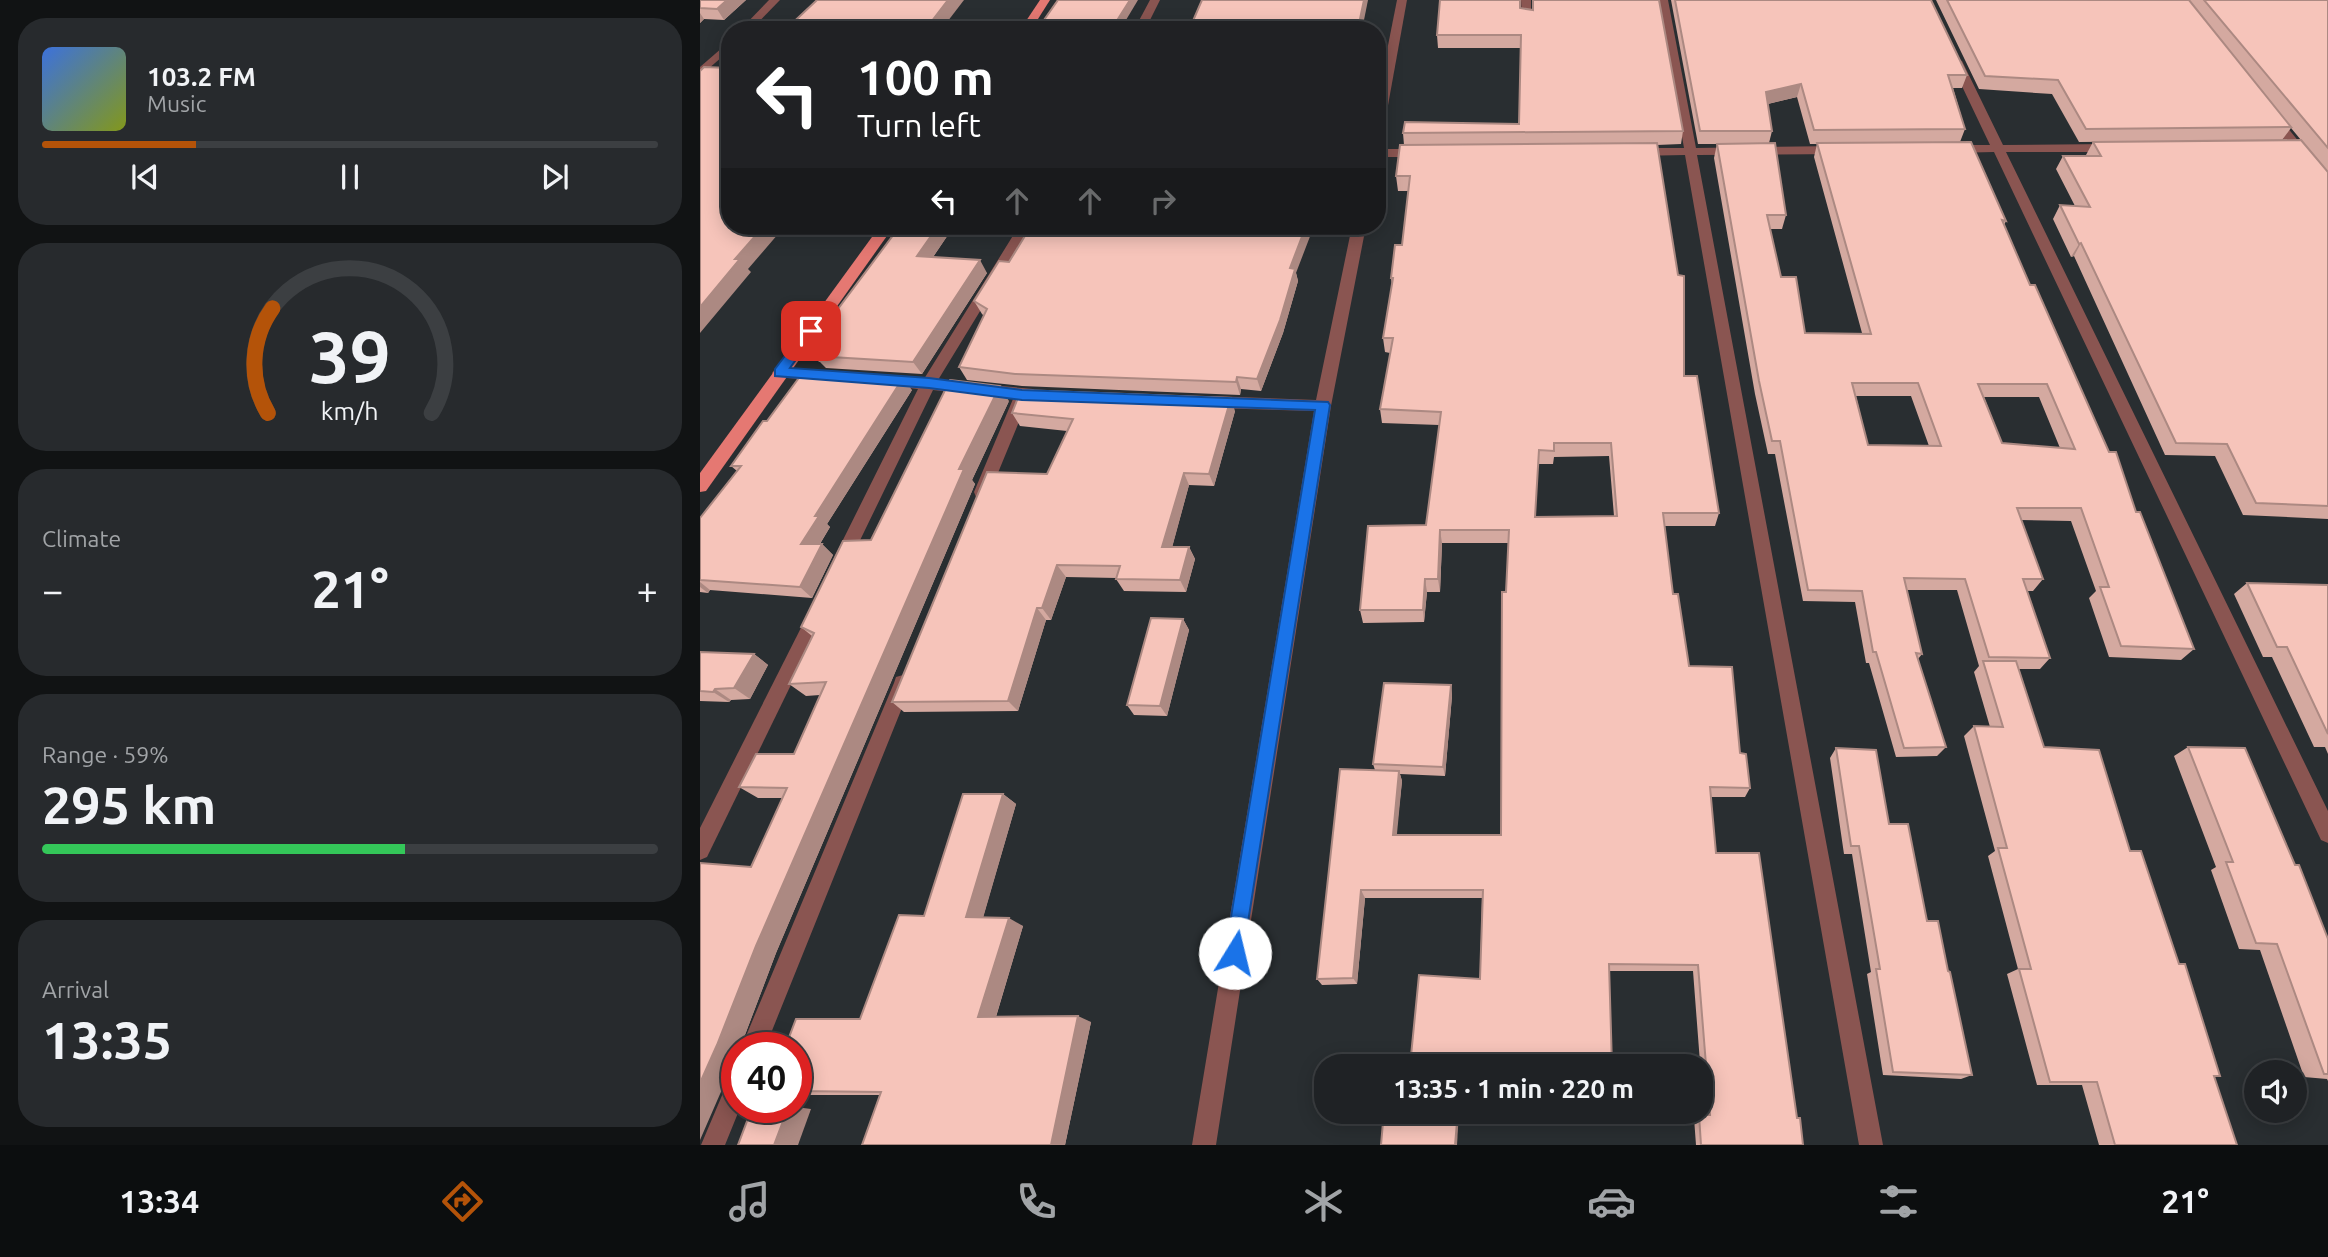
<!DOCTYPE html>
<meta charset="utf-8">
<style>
body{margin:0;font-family:Ubuntu,sans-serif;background:#272a2d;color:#f1f3f6;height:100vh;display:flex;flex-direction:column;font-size:26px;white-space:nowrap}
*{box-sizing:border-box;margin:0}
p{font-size:23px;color:#a1a4a7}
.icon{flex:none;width:38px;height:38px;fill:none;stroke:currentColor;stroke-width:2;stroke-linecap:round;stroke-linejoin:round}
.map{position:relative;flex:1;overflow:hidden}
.sheet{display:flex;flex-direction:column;gap:18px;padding:18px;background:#111314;width:700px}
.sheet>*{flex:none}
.banner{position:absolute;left:21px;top:21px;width:665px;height:214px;border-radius:28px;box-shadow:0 4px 18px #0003,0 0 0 2px #3c3f42;background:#202124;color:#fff;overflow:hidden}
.fabs{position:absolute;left:1544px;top:1060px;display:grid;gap:14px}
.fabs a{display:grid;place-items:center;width:63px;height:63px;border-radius:50%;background:#1f2225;box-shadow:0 4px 18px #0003,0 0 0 2px #3c3f42;font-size:35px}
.speed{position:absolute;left:21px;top:1032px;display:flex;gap:14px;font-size:35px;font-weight:700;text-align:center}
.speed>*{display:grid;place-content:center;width:91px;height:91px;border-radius:50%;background:#1f2225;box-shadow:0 4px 18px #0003,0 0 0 2px #3c3f42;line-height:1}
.speed .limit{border:10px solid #d22;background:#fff;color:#111}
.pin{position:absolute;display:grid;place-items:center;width:60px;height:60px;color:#fff;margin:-30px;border-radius:14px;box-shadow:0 4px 10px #0006}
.me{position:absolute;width:77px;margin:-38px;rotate:9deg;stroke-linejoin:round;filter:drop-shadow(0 0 5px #0008)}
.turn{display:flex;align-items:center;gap:24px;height:147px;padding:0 21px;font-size:32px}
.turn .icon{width:91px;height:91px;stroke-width:2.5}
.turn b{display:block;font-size:49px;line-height:60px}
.lanes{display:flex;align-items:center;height:66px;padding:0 21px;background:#0003;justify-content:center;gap:35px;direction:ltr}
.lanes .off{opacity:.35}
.big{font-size:52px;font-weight:700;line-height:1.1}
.sheet .widget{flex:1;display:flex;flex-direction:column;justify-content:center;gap:10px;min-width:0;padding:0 24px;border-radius:28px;background:#272a2d}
.sheet .dial{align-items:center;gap:0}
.dial svg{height:182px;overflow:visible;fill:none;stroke:#3c3f42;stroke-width:7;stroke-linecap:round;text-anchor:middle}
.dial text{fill:#f1f3f6;stroke:none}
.song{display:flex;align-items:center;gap:21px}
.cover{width:84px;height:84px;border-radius:10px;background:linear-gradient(135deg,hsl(220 70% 55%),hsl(70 70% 35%))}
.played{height:7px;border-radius:4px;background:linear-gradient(90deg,#b45309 25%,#3c3f42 25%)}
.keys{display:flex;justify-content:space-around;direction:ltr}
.heat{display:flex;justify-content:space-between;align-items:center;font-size:38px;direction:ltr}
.charge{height:10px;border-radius:5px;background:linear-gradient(90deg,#34c759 59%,#3c3f42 0)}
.trip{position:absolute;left:614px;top:1054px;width:399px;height:70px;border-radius:28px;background:#1f2225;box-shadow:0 4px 18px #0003,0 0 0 2px #3c3f42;font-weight:700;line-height:70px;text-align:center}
.tabs{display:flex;height:112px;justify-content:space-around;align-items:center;background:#0c0e0f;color:#a1a4a7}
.tabs .icon{width:49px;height:49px}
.tabs .current{color:#b45309}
.tabs b{font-size:32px;color:#f1f3f6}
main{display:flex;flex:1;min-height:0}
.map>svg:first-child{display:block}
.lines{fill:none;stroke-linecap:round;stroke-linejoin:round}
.minor{fill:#8a5551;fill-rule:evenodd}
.major{fill:#e57872;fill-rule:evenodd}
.wall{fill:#d4a9a0;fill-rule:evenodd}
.shaded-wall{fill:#ac8982}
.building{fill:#f6c4ba;stroke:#ac8982;stroke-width:2;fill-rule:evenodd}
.route{fill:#1a73e8;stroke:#114b97;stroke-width:2}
</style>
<main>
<section class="sheet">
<div class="widget">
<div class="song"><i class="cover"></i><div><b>103.2 FM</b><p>Music</p></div></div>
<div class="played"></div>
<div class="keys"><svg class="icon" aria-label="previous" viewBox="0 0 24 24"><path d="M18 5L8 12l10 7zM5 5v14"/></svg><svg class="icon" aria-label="pause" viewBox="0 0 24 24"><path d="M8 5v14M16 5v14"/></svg><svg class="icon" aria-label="next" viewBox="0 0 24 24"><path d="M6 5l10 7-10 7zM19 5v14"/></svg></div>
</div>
<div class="widget dial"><svg viewBox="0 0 100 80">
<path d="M14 69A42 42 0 1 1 86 69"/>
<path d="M14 69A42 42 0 0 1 16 23" stroke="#b45309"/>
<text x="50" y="56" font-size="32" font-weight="700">39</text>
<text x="50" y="72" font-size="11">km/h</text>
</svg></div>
<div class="widget"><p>Climate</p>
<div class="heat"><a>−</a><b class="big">21°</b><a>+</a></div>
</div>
<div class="widget"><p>Range · 59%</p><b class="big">295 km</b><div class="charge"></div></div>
<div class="widget"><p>Arrival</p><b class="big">13:35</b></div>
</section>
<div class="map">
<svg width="1628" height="1145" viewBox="0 0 1628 1145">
<rect width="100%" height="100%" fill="#292e31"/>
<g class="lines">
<g class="minor">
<path d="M69 0H80L51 30H40Z"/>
<path d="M450 0H460L445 30H434Z"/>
<path d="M697 0H707L683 133 677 137V101Z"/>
<path d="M821 0H831V21L822 19Z"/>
<path d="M958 0H968L996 148 1139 146 1145 150 1139 154 997 155 1183 1145H1159L985 155 936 156 930 152 936 148H984Z"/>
<path d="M30 41V50L0 76V67Z"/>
<path d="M1256 58 1262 61 1303 145 1412 144 1418 148 1412 152H1306L1628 811V843L1621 840 1294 152 1251 153 1245 149 1251 145H1290L1250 61Z"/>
<path d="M1571 111 1575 112 1628 178V190L1623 189 1567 118 1565 115Z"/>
<path d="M677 149H723L729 153 723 157H677Z"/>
<path d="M319 226H332L238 380 333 389 341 395 338 399 328 400 288 497H276L274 492 313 399 233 390 148 565H136L133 560 218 389 183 385 175 380 183 375 224 379Z"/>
<path d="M652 226H666L631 406 516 1145H492L614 411 511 408 503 402 511 396 616 400Z"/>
<path d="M80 368 124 371 132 376 124 381 75 377 72 373 75 369Z"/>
<path d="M118 603 124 606 127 611 7 857 0 860V828L112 606Z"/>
<path d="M203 675 210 677 212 683 65 1048H41L194 683 196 677Z"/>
<path d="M37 1075V1108H40L25 1145H1L29 1079Z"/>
</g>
<g class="major">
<path d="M340 0H350L331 30H320Z"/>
<path d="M180 226H194L6 491 0 492V473Z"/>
</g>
</g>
<g class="wall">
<path d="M0 0H46L24 20 4 19 0 23Z"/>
<path d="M971 0H1231L1267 75 1262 88H1253L1265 129 1260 142 1306 221 1304 225 1330 285 1436 512 1494 649 1481 660 1409 657 1389 598 1396 591 1371 521 1321 520 1343 579 1333 591H1327L1350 658 1340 669H1319L1344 747 1430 851 1479 964 1520 1076 1514 1077 1537 1145H1399L1382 1085H1337L1307 974 1318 969 1288 856 1295 851 1264 736 1274 726 1290 727 1274 672 1279 666 1257 590H1207L1222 654 1218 659 1246 747 1237 756 1196 757 1169 663H1166L1155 602 1103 601 1075 454H1068L1055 394 1014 158 1017 144H998ZM1097 97 1110 144H1117L1114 157 1162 333H1105L1081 277 1070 229H1082L1086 215 1069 143 1072 131 1068 104ZM1156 396H1211L1229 446 1168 445ZM1284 397H1339L1360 448 1302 443Z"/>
<path d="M1236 0H1628V519L1543 515 1515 456 1465 455 1374 256 1371 257 1353 219 1360 205 1375 206 1356 169 1363 156H1387L1386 155 1393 142 1601 140 1591 128 1582 140 1379 142 1352 94 1279 89Z"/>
<path d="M820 8 983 131 981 144 957 145 984 376 1019 513 1015 526H964L973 594 989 666 1040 753 1050 788 1045 797H1010L1016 853 1097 1118 1103 1145H996L994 1118 999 1115H1004L993 971H909L780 979 782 898H665L657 984 622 985 617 979 675 770 673 764 751 685 752 696 745 776 700 774 702 781 696 835H801L806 592 809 543H742L740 592H727L724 622 663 623 660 610 726 525 739 425 682 423 680 409 690 353 685 352 683 338 692 285 691 278 702 245 708 191H698L696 176 704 145 703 133 819 124 821 48H738L737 35ZM909 456 914 516 835 517 838 464H853L854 457Z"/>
<path d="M254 226 233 257 287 273 222 374 126 368 120 362H119L108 349Z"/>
<path d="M596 273 598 281 583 333 561 391 541 389 540 395 322 386 267 380 259 367 284 316 282 314 274 301Z"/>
<path d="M212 390 127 524 130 527 120 544H122L133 555 112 598 10 590 8 593 0 592V518L37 471 31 466 67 421Z"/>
<path d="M309 401 272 480 275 484 76 953 40 1048H37L51 867 82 798H58L39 787 94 754 120 695 106 696 89 684 112 636 101 627 171 540Z"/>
<path d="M535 411 514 486 489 485 472 547H489L495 559 486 592 424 591 416 579 417 578 366 577 351 620H346L318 711 204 712 192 702 347 474 367 431 320 426 312 413Z"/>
<path d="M1547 583 1628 585V754L1625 747H1614L1572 657H1563L1534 594Z"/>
<path d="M483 619 489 630 467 716 434 715 427 705Z"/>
<path d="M0 652 54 654 68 665 50 699 31 700 29 702 0 701Z"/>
<path d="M1488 747 1595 865 1628 939V1081L1627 1079 1604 1077 1560 950 1539 949 1511 870 1516 867 1474 756Z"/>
<path d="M1136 748 1189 824 1248 971 1272 1075 1261 1079 1183 1075 1167 974 1171 972 1152 854H1144L1130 758Z"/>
<path d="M303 794 316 804 283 917 323 926 296 1017 391 1022 365 1145H162L180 1095H96V1048L160 1019 224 916Z"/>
</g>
<g class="shaded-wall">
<path d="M27 0H46L24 20 17 9Z"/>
<path d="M248 0H264L241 30H225Z"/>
<path d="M430 0H438L420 30H411Z"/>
<path d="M664 0H668L662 30H655Z"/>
<path d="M0 13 4 19 0 23Z"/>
<path d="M1101 84 1097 97 1063 105 1066 92Z"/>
<path d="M64 226H85L48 269 51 272 0 333V307L35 259Z"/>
<path d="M238 226H254L225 269 217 256Z"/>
<path d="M606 226H614L596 273 598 281 583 333 561 391 557 379 590 268Z"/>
<path d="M1381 243 1374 256 1371 257 1379 244Z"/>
<path d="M280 260 287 273 222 374 213 362Z"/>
<path d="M537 377 541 389 540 395 536 382Z"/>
<path d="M203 378 212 390 127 524 130 527 113 555 101 544 115 516Z"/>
<path d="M300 386 309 401 272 480 275 484 76 953 40 1048H37V1055L0 1140V1083L56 946 259 469Z"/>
<path d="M531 398 535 411 514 486 509 474Z"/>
<path d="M484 473 489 485 469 559 462 547Z"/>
<path d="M740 530 742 543 740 592 738 579Z"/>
<path d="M122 544 133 555 112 598 100 587Z"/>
<path d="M489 547 495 559 486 592 480 580Z"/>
<path d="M357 565 366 577 351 620 342 608Z"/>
<path d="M725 579 727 592 724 622 723 610Z"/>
<path d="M0 582 10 590 8 593 0 587Z"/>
<path d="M337 608 346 620 318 711 308 701Z"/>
<path d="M483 619 489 630 467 716 460 706Z"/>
<path d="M54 654 68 665 50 699 34 688Z"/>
<path d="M751 685 752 696 745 776 743 767Z"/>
<path d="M15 689 31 700 29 702 13 692Z"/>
<path d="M699 771 702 781 696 844 693 835Z"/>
<path d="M303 794 316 804 281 925 266 917Z"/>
<path d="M661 890 665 898 657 984 653 978Z"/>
<path d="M309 918 323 926 294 1023 278 1017Z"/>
<path d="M378 1016 391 1022 365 1145H351Z"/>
<path d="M96 1107 111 1109 98 1145H74L88 1108Z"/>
<path d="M758 1111H759L757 1145H755Z"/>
</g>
<g class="building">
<path d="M0 0H27L17 9 0 8Z"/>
<path d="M117 0H248L225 30H85Z"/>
<path d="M358 0H430L411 30H337Z"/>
<path d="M502 0H664L660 19 655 30H489Z"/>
<path d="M740 0H820V8L833 10V0H959L983 131 703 133 705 122 819 124 821 35H737Z"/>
<path d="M975 0H1231L1267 75H1248L1265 129 1114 130 1101 84 1066 92 1072 131H1000Z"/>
<path d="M1247 0H1489L1591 127 1386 129 1358 80 1285 76Z"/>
<path d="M1504 0H1628V148Z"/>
<path d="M4 67 30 68V226H64L35 259H40L0 307V71Z"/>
<path d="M1601 140 1628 172V506L1556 503 1527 444 1476 443 1381 243 1379 244 1360 205 1390 207 1363 156H1401L1393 142Z"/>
<path d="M1271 142 1306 221 1302 220 1330 285H1335L1409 452H1416L1436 512H1440L1494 649 1421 646 1400 587H1409L1381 508H1317L1343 579H1323L1350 658 1289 657 1265 579 1204 578 1222 654 1216 653 1246 747 1204 748 1176 652H1173L1162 591 1108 590 1080 441H1072L1059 381 1017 144 1075 143 1086 215H1067L1081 277H1096L1105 333 1171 334 1117 143ZM1152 383H1218L1241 446 1168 445ZM1278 384H1347L1375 449 1302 443Z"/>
<path d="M957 143 978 275 984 276V376H997L1019 513H963L973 594H978L989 666 1032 667 1040 753 1046 754 1050 788 1010 787 1016 853H1059L1097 1118H1100L1103 1145H1001L999 1115H1010L998 965 909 964 912 1066H710L719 975 780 979 783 890H661L653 978 617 979 640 769 699 771 693 835H801L802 592H806L809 530H740L738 579H725L723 610H660L668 526 726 525 741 412 680 409 693 338H683L693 278H691L695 245H702L710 176H696L700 145ZM854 443H911L917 516 835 517 839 450 854 451Z"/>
<path d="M200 226H238L217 256 280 260 213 362 115 356 120 350 108 349Z"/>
<path d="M331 226H606L590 268 595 269 580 320 557 379 537 377 536 382 315 374 259 367 287 309 274 301 299 261 309 262Z"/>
<path d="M104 371 203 378 115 516H119L101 544H122L100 587 0 580V518L41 466H31L63 421H67Z"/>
<path d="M250 380 300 386 259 469H264L56 946 17 1045 0 1083V863L51 867 87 788 39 787 56 754H94L126 682 89 684 114 633 101 627 143 541 171 540Z"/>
<path d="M321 390 531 398 509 474 484 473 462 547H489L480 580 416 579 420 566 357 565 342 608H337L308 701 192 702 287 472 347 474 373 419 312 413Z"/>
<path d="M1547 583 1628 585V734L1587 647H1577Z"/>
<path d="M451 618 483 619 460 706 427 705Z"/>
<path d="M0 652 54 654 34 688 15 689 13 692 0 691Z"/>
<path d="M1283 661H1316L1344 747 1399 750 1430 851H1441L1479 964H1485L1520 1076H1514L1537 1145H1415L1397 1082H1350L1319 969H1331L1298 848H1307L1274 726 1303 727Z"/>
<path d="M684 683 751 685 743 767 673 764Z"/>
<path d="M1488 747 1545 748 1595 865H1599L1628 939V1074H1624L1577 944 1556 943 1526 862H1533Z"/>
<path d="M1136 748 1176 750 1189 824H1208L1227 921H1238L1248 971 1250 972 1272 1075 1193 1072 1176 969H1180L1159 846H1151Z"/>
<path d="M263 794H303L266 917 309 918 278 1017 378 1016 351 1145H162L181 1092 96 1091V1048H85L96 1019H160L199 915 224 916Z"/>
<path d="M52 1108H88L74 1145H38Z"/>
<path d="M684 1111H758L755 1145H681Z"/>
</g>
<path class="route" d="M111 326 117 331 90 368 229 378 322 390 628 402 630 405 542 960 535 963 528 960 525 953 615 410 322 400 229 388 75 376V369L106 328Z"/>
</svg>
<div class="fabs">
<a><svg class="icon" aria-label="sound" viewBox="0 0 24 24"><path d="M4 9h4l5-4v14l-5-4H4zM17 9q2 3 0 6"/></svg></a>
</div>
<div class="speed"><div class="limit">40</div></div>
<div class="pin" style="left:111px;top:331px;background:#d93025"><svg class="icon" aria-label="arrive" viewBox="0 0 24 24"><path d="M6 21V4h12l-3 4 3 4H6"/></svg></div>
<svg class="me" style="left:535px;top:953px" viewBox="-20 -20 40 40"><circle r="19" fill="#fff"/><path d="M0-13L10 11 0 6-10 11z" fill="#1a73e8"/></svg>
<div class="trip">13:35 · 1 min · 220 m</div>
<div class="banner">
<div class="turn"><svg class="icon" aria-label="left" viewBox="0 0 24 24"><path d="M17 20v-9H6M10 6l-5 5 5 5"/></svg><div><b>100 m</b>Turn left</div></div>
<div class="lanes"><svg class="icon" aria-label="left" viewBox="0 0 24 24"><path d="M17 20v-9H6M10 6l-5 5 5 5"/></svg><svg class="icon off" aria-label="ahead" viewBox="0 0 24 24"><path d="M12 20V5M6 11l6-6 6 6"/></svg><svg class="icon off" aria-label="ahead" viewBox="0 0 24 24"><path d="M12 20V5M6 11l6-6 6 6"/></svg><svg class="icon off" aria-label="right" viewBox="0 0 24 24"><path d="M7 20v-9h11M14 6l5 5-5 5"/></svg></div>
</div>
</div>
</main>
<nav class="tabs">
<b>13:34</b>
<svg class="icon current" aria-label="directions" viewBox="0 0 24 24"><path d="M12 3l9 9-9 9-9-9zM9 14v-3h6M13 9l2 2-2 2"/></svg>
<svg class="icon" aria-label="music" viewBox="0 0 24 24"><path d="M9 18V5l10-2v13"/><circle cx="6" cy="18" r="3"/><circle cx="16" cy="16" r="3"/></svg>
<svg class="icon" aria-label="phone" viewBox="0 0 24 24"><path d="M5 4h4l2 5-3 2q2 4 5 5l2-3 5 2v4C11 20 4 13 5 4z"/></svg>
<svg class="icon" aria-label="climate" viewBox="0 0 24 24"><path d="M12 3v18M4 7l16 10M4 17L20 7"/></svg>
<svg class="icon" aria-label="car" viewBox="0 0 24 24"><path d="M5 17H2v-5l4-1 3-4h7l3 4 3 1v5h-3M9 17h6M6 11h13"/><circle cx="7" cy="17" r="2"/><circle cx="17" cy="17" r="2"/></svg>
<svg class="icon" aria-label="filters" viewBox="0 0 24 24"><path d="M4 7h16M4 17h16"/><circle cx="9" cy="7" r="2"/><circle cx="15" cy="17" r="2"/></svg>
<b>21°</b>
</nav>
